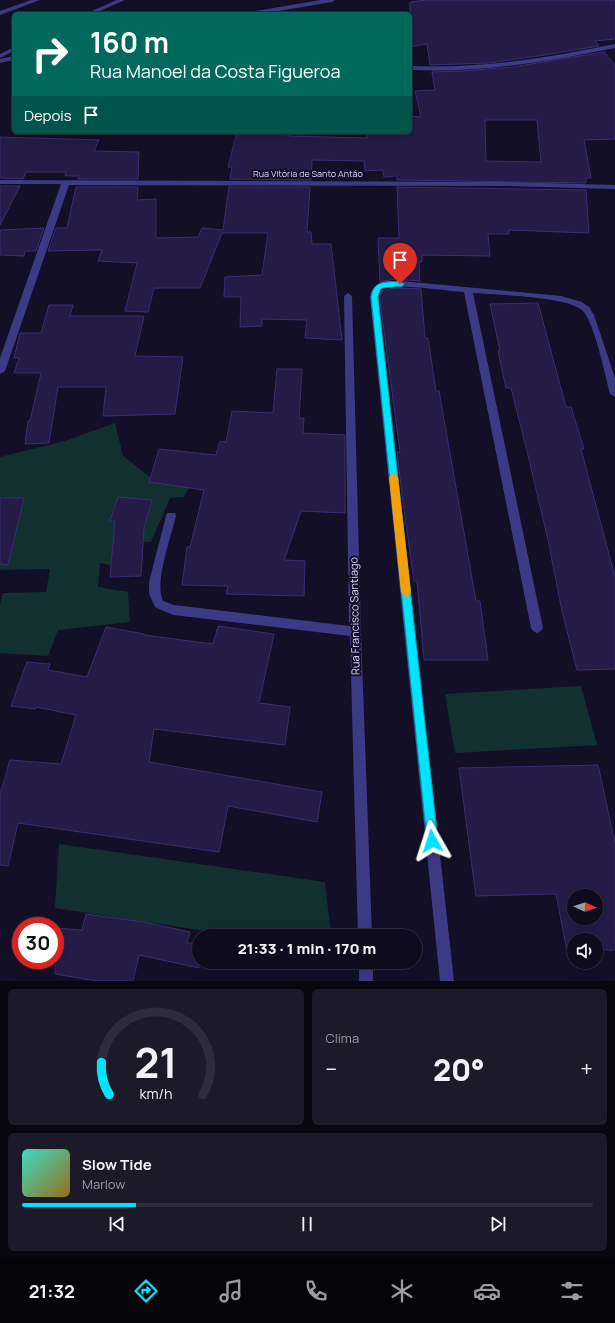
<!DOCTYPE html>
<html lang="pt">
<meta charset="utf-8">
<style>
body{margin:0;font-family:Manrope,sans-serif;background:#1c1929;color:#f1f3f6;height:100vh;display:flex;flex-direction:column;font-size:15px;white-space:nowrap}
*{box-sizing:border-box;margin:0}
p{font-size:13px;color:#9b9ba3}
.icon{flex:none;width:22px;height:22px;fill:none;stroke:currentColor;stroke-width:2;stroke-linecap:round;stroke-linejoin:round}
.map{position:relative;height:981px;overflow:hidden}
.side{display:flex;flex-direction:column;gap:8px;padding:8px;background:#08060f;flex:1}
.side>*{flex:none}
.banner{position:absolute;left:12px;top:12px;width:400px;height:122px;border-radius:6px;box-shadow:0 4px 16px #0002,0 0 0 1px #2e2b3b;background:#00695c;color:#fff;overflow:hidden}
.needle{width:26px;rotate:94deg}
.tools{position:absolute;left:567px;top:889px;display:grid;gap:8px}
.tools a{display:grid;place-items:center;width:36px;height:36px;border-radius:50%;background:#0e0b1c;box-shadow:0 4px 16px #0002,0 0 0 1px #2e2b3b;font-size:20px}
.speed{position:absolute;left:12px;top:917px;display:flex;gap:8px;font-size:20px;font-weight:700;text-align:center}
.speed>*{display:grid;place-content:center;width:52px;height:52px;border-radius:50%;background:#0e0b1c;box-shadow:0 4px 16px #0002,0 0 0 1px #2e2b3b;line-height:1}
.speed .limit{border:6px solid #d22;background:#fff;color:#111}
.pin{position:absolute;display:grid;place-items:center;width:34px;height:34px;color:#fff;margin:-41px -17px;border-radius:50% 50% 50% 0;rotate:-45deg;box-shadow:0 0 4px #0007}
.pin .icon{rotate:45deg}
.me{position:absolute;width:44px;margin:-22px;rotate:354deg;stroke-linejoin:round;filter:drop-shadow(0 0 3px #0008)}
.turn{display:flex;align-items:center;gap:14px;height:84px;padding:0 12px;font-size:18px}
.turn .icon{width:52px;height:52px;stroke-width:2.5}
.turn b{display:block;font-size:28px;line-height:34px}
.then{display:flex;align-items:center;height:38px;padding:0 12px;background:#0003;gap:8px;font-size:15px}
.big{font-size:30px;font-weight:800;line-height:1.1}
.side .tile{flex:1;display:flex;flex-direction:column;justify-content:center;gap:6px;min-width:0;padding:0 14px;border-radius:6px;background:#1c1929}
.side .dial{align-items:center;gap:0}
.dial svg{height:104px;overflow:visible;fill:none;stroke:#2e2b3b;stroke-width:7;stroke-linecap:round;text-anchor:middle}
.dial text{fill:#f1f3f6;stroke:none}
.song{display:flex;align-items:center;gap:12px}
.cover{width:48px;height:48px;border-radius:6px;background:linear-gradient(135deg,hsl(170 70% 55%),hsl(40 70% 35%))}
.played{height:4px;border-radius:2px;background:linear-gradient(90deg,#00e5ff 20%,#2e2b3b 20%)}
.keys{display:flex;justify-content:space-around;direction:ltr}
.heat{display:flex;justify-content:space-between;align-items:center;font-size:22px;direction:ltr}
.side .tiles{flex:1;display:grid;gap:8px;grid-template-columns:1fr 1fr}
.tile:last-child{grid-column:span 2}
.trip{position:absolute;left:192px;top:929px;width:230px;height:40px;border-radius:20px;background:#0e0b1c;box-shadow:0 4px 16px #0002,0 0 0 1px #2e2b3b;font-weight:800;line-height:40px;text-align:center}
.tabs{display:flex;height:64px;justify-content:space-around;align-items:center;background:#06040b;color:#9b9ba3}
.tabs .icon{width:28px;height:28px}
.tabs .selected{color:#00e5ff}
.tabs b{font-size:18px;color:#f1f3f6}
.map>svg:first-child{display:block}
.green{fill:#12302f}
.building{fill:#241b47;stroke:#3b2d73;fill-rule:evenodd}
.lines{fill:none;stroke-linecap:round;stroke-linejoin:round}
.minor{fill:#3d3a85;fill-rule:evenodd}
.tertiary{fill:#3d3a85;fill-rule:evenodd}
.route{fill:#00e5ff;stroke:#0095a6}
.slow{fill:#f59e0b}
.labels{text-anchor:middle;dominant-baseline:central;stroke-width:4;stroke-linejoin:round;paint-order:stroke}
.far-street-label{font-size:9px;fill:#d9d4ff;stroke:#130f26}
.street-label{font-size:11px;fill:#d9d4ff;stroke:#130f26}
</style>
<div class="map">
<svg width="615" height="981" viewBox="0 0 615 981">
<rect width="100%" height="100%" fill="#130f26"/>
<g class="green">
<path d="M115 423 123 456 151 478 193 480 184 497 170 498 151 542H114L111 565 100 563 98 587 128 592 130 622 58 630 48 656 0 653V604L3 593 46 592 50 569 0 570V457L65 441Z"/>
<path d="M581 686 597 745 455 753 445 694Z"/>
<path d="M59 844 325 882 331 936H238L55 908Z"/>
</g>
<g class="building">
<path d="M426 0H615V39L595 41 599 46 538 56 488 63 430 65 427 44 410 47V2Z"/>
<path d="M604 52 615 65V139L584 140 591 178H586V183L397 180V176L384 177 383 170 365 171 364 161 312 160 311 180 230 179 232 167H228L237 132 289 135V136L367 138V132H410V116L421 117 415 91 435 90 432 72 462 71 513 67ZM485 120H537L541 162 486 161Z"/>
<path d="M0 137 99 140 94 151 139 152 138 179H78L79 176H65L66 172H26L23 179 0 178Z"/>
<path d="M0 186H20L0 225Z"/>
<path d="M76 187H138L137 200 156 199V238L198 237 202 228 223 230 229 187H310L307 232H311L312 244H331L342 340 305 338 307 320 262 319V326L240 327 241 297H224L225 277 262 275 268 233H222L200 288H154L148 312 125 311 137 263 98 261 102 250 48 251 56 228H67Z"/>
<path d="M397 187 586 190 589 233 509 230V234H488L490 256 422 255V262H419L420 281 395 279 380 282 378 238H399Z"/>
<path d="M44 228 36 251H25L24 256 0 255V230Z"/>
<path d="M396 288 421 289 425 338H428L436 391H439L476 601H480L488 660H424L417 581H414L402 495 397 452H400L381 308V291Z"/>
<path d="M538 303 566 407H571L584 449H581L615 577V669L577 670 562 611 548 540 527 451 511 388H506L498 351H500L490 304Z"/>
<path d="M49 305H73L70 316H144L135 356 183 357 175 414 103 416 106 387H58L49 443 25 444 28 421H30L41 373H14L19 358H14L20 333H41Z"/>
<path d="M277 369H302L299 418H304L303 433 345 435V513L301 511 284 560 305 561 304 596 226 594 228 586 182 585 187 547H190L204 490 149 482 159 449 216 455 220 441 226 442 232 411 273 413Z"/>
<path d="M118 497 152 500 144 528 141 576 110 577 115 521H110Z"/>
<path d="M0 498H24L8 565 0 564Z"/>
<path d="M218 626 274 634 259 703 290 707 285 745 154 729 149 762 322 792 317 822 228 806 219 852 18 823 8 866 0 865V795L10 760 61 764 76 715 36 707 35 709 11 706 27 662 50 664 48 670 87 677 106 627 144 634V635L213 644Z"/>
<path d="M598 765 615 843V950H596V940H574V951H567L556 894 476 896 459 768ZM574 896H596V918H574Z"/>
<path d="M86 914 144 922 190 932 187 943H199V968L139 955 133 981H97L55 974V928L82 930Z"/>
</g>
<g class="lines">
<g class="minor">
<path d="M31 0H40L0 15V11Z"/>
<path d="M117 0H125L93 14H85Z"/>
<path d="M615 44V48C547 62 480 73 410 70V66C480 69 547 58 615 44Z"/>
<path d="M14 47V51L0 58V54Z"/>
<path d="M0 180 506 182 615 185V189L506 186 69 185 5 371 0 374V358L61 184H0Z"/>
<path d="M401 281 561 296 582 302 589 307 594 315 615 378V397L610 394C605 374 595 327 584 312 572 296 495 295 473 293L543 628 541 631 537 633 533 631 531 628 464 292C447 291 393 282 380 290L378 297 454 981H440L370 297C374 280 386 281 401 281Z"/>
<path d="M348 293 352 296 361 632 372 936H358L350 636 173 615 155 607 149 594V582L166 516 167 513H175L176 516C171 537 154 583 163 601L174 605 349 626 344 296Z"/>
<rect x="359" y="962" width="14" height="19"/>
</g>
<g class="tertiary">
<path d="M321 0H335L332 2 261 14H247L250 12Z"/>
<path d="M14 56V60L0 63V59Z"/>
</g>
</g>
<path class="route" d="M400 281 404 284 403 286 382 288 380 290 378 297 438 841 437 845 432 847 428 845 427 841 371 297C374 279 386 283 400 281Z"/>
<path class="slow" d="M394 473 398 477 411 592 410 595 406 597 403 595 401 592 389 477Z"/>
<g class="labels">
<g class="far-street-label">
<text x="308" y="173">Rua Vitória de Santo Antão</text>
</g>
<g class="street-label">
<text transform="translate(354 616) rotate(-91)">Rua Francisco Santiago</text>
</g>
</g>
</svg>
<div class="tools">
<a><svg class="needle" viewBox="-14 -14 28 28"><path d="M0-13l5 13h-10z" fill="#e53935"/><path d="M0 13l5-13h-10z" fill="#9b9ba3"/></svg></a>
<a><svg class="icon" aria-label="sound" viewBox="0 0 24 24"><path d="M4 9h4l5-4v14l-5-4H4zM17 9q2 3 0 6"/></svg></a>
</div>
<div class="speed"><div class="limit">30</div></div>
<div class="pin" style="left:400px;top:284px;background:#d93025"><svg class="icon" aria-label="arrive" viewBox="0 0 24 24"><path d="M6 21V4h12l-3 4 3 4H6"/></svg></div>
<svg class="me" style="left:432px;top:841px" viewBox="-20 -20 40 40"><path d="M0-17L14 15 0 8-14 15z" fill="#00e5ff" stroke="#fff" stroke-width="4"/></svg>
<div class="trip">21:33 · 1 min · 170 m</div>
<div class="banner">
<div class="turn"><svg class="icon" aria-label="right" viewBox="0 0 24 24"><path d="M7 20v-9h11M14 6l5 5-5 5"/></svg><div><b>160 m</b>Rua Manoel da Costa Figueroa</div></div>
<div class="then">Depois<svg class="icon" aria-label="arrive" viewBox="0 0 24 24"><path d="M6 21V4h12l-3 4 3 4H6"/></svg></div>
</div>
</div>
<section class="side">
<div class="tiles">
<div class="tile dial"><svg viewBox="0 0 100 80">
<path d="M14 69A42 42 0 1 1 86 69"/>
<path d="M14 69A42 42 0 0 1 8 44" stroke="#00e5ff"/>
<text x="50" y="56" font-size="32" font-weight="700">21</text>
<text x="50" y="72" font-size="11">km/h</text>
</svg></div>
<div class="tile"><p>Clima</p>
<div class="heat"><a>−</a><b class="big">20°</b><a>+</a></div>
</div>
<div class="tile">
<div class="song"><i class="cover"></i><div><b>Slow Tide</b><p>Marlow</p></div></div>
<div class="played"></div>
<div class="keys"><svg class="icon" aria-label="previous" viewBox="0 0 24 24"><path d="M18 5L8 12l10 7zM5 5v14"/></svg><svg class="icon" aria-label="pause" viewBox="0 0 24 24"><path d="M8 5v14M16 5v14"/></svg><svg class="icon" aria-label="next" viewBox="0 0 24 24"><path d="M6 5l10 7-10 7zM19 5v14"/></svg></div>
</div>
</div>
</section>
<nav class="tabs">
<b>21:32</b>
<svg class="icon selected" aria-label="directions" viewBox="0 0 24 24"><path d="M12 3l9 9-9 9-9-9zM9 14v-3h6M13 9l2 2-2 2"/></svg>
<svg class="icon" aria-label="music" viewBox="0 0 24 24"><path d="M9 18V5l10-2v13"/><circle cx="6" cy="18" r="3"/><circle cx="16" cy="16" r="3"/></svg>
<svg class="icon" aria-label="phone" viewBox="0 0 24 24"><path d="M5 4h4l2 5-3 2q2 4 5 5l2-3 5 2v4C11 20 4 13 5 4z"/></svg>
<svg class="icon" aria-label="climate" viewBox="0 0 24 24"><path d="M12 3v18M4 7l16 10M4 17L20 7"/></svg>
<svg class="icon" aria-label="car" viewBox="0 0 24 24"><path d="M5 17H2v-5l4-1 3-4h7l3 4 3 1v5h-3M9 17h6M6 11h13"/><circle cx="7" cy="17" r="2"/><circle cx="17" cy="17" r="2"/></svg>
<svg class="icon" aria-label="filters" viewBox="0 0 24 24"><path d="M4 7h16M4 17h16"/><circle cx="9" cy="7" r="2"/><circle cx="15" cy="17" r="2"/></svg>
</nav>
